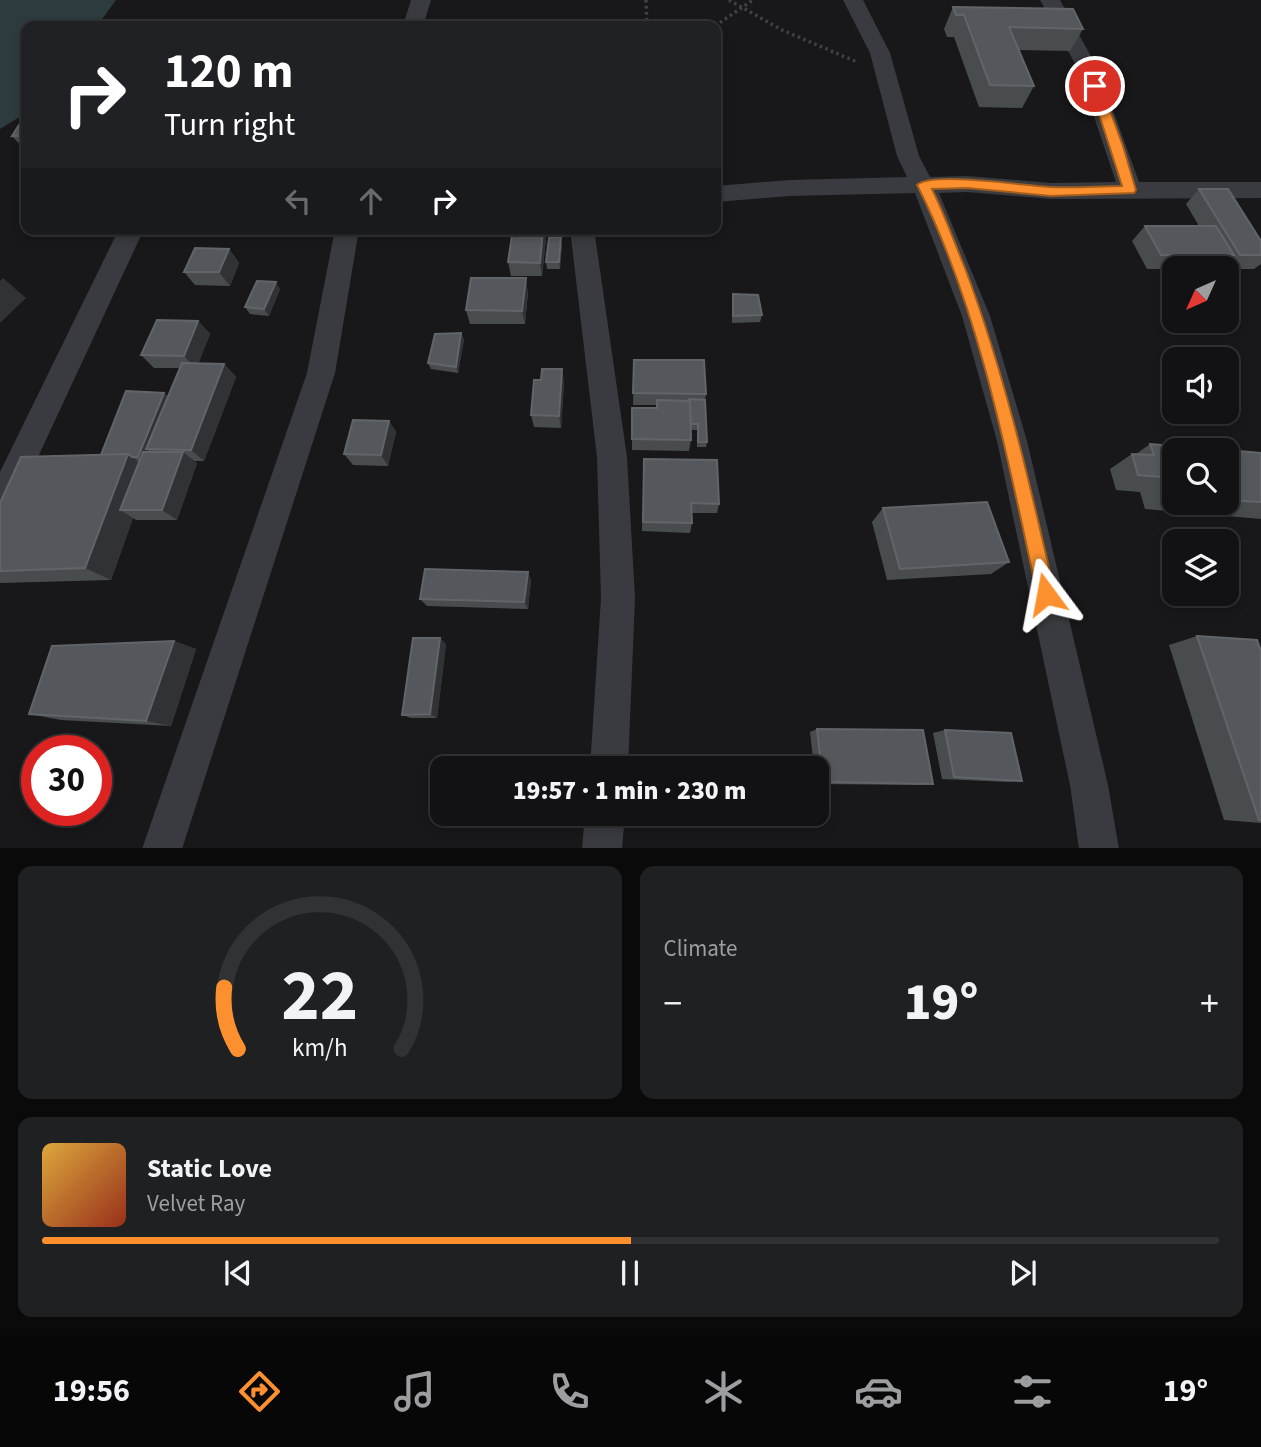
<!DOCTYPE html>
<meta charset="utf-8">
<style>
body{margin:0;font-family:"Source Sans 3",sans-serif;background:#1f2022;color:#f1f3f6;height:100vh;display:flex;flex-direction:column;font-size:26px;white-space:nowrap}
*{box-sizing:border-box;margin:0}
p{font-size:23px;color:#9c9ea0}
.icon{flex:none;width:38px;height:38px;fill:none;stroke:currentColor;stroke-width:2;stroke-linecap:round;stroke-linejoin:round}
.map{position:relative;height:848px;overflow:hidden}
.drawer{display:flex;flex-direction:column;gap:18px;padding:18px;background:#0a0a0b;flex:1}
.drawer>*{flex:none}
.banner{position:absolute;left:21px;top:21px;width:700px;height:214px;border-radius:14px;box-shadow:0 4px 10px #0003,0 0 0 2px #313234;background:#202124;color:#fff;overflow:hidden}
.needle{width:46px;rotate:225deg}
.controls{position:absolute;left:1162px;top:256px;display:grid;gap:14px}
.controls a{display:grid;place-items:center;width:77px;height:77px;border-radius:14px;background:#121214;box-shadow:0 4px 10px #0003,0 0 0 2px #313234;font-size:35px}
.speed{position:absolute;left:21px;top:735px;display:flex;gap:14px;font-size:35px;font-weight:700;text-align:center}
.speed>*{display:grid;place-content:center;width:91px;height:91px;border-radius:50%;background:#121214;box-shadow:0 4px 10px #0003,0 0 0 2px #313234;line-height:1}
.speed .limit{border:10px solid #d22;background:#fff;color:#111}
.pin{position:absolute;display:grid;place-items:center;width:60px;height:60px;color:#fff;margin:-30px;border:4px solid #fff;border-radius:50%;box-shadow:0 2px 7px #0007}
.me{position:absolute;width:77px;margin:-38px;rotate:347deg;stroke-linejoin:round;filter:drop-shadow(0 0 5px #0008)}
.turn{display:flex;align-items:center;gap:24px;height:147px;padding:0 28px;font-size:32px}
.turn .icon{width:91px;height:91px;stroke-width:2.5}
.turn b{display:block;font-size:49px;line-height:60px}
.lanes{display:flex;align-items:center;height:66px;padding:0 28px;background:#0003;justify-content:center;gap:35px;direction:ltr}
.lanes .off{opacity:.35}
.big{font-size:52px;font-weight:800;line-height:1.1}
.drawer .card{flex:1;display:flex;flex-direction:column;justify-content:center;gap:10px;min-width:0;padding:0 24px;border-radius:14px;background:#1f2022}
.drawer .dial{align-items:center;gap:0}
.dial svg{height:182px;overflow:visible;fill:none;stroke:#313234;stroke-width:7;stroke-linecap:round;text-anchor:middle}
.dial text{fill:#f1f3f6;stroke:none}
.song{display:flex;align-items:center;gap:21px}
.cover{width:84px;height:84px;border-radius:10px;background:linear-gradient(135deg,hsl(40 70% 55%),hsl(10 70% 35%))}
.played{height:7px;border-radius:4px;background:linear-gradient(90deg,#fc902e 50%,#313234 50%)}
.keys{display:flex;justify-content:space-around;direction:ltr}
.heat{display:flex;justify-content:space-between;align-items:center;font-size:38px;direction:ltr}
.drawer .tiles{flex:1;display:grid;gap:18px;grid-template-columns:1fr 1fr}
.card:last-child{grid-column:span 2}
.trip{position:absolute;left:430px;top:756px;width:399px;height:70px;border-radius:14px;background:#121214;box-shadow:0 4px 10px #0003,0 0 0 2px #313234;font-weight:800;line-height:70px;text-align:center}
.dock{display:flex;height:112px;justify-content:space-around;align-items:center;background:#070708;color:#9c9ea0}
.dock .icon{width:49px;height:49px}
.dock .selected{color:#fc902e}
.dock b{font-size:32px;color:#f1f3f6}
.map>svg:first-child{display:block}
.water{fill:#2d3b3f}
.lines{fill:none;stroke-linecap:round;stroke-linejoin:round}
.path{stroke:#3f4247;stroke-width:3.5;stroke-dasharray:2.5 3.5;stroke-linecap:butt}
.minor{fill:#393b40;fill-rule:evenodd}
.wall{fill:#494c4f}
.shaded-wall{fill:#313235}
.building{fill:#54575b;stroke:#61656a;stroke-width:2}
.route{fill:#fc902e;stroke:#a45e1e;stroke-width:2}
</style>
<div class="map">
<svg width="1261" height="849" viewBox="0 0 1261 849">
<rect width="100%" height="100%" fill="#18181a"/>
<path class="water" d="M0 0H116L97 26H26V113L0 129Z"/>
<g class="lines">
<g class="path">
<path d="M646 0 647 26"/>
<path d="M729 0 782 30 857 62"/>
<path d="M715 26 753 0"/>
</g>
<g class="minor">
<path d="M411 0H431L423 26H403Z"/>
<path d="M843 0H863L890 53 919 156 930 177 967 176 1051 183 1116 182 1078 69 1040 0H1060L1098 69 1139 182H1261V198L1051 199 967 192 939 193 990 316 1027 441 1108 785 1119 849H1079L1070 785 997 441 962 316 915 193 790 196 716 202V186L790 180 907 177 897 156 870 53Z"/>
<path d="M119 229H144L11 515 0 520V472Z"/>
<path d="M335 229H359L335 373 182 849H142L307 373Z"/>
<path d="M570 229H594L627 457 635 598 628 768H590L601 598 597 457Z"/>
<path d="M585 814H625L622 849H582Z"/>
</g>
</g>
<g class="wall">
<path d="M953 7 1083 29 1070 51 1019 50 1034 86 1022 108 979 107 954 37H947L944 29Z"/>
<path d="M26 114V151L12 136Z"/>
<path d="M1199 189 1261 241V264L1254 269H1227V268H1224L1223 266 1220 268H1174V269H1147L1132 241 1145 226H1199L1186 204Z"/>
<path d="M547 229 542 276H511L508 262Z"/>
<path d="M550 229H562L561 234 551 233Z"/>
<path d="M562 243 560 269H547L546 262Z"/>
<path d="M229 249 239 263 230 286 195 285 184 272Z"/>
<path d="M280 289 269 316 250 314 245 307Z"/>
<path d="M528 292 525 324H470L466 310Z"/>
<path d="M733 294 762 315 760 322 732 323V301Z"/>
<path d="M198 321 210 334 198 364H224L236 377 204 461H194L197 463 177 520H136L133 518 111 580 0 583V503L101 455 164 393 168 397 180 368H154L141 355Z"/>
<path d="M464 339 458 373 431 369 428 363Z"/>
<path d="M634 360 706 394 705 400 707 442 706 447H697V430H691V440L689 451 632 450V408H657V405H633Z"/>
<path d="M541 380 564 381 561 428 534 427 531 415Z"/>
<path d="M389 421 396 432 388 466 353 465 344 454Z"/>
<path d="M1150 444 1174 450V502H1227V450L1261 453V519L1145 509 1140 492 1116 490 1110 469 1132 454H1136Z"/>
<path d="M644 459 719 504 717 513H692V523L690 533 642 531Z"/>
<path d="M883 508 1009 562 991 574 887 580 872 522Z"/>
<path d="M531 580 528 609 427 606 420 599Z"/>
<path d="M1197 636 1261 651V823L1224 820 1169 645Z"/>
<path d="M174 641 196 649 171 726 61 720 29 714Z"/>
<path d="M446 644 437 718H411L402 715Z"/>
<path d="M817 729 933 784 922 785 817 784V768H814L810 732Z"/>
<path d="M945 730 1022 781 1008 782 942 779 933 733Z"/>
</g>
<g class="shaded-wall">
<path d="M543 229H547L542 276 540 263Z"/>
<path d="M561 236 562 243 560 269 559 262Z"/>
<path d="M229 249 239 263 230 286 219 272Z"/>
<path d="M3 278 26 298 0 323V281Z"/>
<path d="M526 278 528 292 525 324 522 311Z"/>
<path d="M276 282 280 289 269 316 264 309Z"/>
<path d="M198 321 210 334 196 369 184 356Z"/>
<path d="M461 333 464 339 458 373 456 367Z"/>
<path d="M224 364 236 377 204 461 191 450Z"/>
<path d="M562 369 564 381 561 428 559 416Z"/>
<path d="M164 393 177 405 146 449 157 458 153 467 138 457Z"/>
<path d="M389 421 396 432 388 466 381 455Z"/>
<path d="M183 452 197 463 177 520 162 510Z"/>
<path d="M128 454 150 470 120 510 133 518 111 580 85 568Z"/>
<path d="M528 572 531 580 528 609 524 602Z"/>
<path d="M440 638 446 644 437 718 430 714Z"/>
<path d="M174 641 196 649 171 726 146 721Z"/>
</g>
<g class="building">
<path d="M953 7 1073 9 1083 29 1009 27 1034 86 990 85 964 15H956Z"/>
<path d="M26 114V135L12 136Z"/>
<path d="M1199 189H1228L1261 241V255H1240Z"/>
<path d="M1145 226H1216L1234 255H1161Z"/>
<path d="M513 229H543L540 263 508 262Z"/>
<path d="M561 236 559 262H546L549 238Z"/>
<path d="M195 248 229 249 219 272H184Z"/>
<path d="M471 278H526L522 311 466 310Z"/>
<path d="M257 281 276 282 264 309 245 307Z"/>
<path d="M733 294 758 295 762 315 733 316Z"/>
<path d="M157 320 198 321 184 356 141 355Z"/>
<path d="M461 333 456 367 428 363 435 334Z"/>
<path d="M634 360H704L706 394 633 393Z"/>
<path d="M182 363 224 364 191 450 146 449Z"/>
<path d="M542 369H562L559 416 531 415 534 380H541Z"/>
<path d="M126 391 164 393 138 457H132L128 454 101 455Z"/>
<path d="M689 399 705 400 707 442H698V424H691Z"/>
<path d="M657 400 690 401 691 440 632 439V408H657Z"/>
<path d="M353 420 389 421 381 455 344 454Z"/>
<path d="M1150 444 1220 450H1174V495H1169L1163 477 1138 475 1132 454 1154 455Z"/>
<path d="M1227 450 1261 453V502L1227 500Z"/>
<path d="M143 452H183L162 510H120Z"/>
<path d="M128 454 85 568 0 571V503L21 457Z"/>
<path d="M644 459 717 460 719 504 691 503 692 523 643 522Z"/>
<path d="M987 502 1009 562 900 569 883 508Z"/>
<path d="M425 569 528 572 524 602 420 599Z"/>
<path d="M1197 636 1257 640 1261 651V820H1259Z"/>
<path d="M413 638H440L430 714 402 715Z"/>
<path d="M174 641 146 721 29 714 52 646Z"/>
<path d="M817 729 923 730 933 784 823 782Z"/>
<path d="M945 730 1011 733 1022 781 954 777Z"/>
</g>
<path class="route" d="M1095 83 1101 86 1123 146 1136 190 1134 193 1051 196 967 188 932 189C945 215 954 242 965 268 1005 374 1030 484 1055 594L1053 600 1046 603 1040 600 1037 594C1008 460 979 307 917 185 931 171 1027 186 1051 187 1075 188 1099 186 1122 186L1090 86Z"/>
</svg>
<div class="controls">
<a><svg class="needle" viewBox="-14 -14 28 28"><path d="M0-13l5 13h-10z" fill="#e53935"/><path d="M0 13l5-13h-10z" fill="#9c9ea0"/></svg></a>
<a><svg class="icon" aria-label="sound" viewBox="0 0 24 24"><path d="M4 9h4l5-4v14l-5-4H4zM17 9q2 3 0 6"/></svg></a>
<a><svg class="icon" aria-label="search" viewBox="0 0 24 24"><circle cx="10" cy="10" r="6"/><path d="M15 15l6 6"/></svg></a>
<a><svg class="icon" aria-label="layers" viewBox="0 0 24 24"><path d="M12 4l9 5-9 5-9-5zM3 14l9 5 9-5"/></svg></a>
</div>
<div class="speed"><div class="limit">30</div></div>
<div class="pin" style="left:1095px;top:86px;background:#d93025"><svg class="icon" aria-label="arrive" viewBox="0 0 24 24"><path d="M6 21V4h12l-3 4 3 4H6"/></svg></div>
<svg class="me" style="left:1046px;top:594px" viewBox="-20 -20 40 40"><path d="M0-17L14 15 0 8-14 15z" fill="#fc902e" stroke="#fff" stroke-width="4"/></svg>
<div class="trip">19:57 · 1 min · 230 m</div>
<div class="banner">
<div class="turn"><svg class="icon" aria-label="right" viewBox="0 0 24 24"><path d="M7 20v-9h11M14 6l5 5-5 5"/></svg><div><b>120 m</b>Turn right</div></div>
<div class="lanes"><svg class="icon off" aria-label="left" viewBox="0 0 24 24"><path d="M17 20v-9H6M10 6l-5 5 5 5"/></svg><svg class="icon off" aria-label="ahead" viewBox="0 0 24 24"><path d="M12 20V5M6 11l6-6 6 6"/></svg><svg class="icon" aria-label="right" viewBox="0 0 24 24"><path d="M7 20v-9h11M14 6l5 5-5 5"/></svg></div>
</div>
</div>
<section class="drawer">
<div class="tiles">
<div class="card dial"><svg viewBox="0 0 100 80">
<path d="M14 69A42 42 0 1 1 86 69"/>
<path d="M14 69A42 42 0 0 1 8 42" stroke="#fc902e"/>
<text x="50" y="56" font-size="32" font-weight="700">22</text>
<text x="50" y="72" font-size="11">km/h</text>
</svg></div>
<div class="card"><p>Climate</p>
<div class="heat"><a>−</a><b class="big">19°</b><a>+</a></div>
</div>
<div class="card">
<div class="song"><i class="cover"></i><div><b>Static Love</b><p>Velvet Ray</p></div></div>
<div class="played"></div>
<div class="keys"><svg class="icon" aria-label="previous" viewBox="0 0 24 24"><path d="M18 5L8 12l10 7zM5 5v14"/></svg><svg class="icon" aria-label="pause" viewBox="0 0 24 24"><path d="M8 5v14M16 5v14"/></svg><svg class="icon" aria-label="next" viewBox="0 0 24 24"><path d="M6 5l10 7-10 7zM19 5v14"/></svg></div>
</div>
</div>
</section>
<nav class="dock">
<b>19:56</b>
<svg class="icon selected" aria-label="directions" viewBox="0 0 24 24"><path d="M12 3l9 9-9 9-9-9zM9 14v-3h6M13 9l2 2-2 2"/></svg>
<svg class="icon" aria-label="music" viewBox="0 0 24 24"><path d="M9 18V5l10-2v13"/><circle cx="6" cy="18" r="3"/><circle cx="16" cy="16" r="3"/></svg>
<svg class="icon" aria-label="phone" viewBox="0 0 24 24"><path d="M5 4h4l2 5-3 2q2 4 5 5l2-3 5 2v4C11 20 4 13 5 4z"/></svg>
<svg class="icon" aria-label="climate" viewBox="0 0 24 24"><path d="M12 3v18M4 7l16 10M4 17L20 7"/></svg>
<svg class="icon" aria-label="car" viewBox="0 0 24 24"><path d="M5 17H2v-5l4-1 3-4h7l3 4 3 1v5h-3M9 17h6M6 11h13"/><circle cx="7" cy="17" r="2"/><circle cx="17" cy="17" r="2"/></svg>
<svg class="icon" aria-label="filters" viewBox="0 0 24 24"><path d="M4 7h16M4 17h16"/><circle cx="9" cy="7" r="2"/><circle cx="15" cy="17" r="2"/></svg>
<b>19°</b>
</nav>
